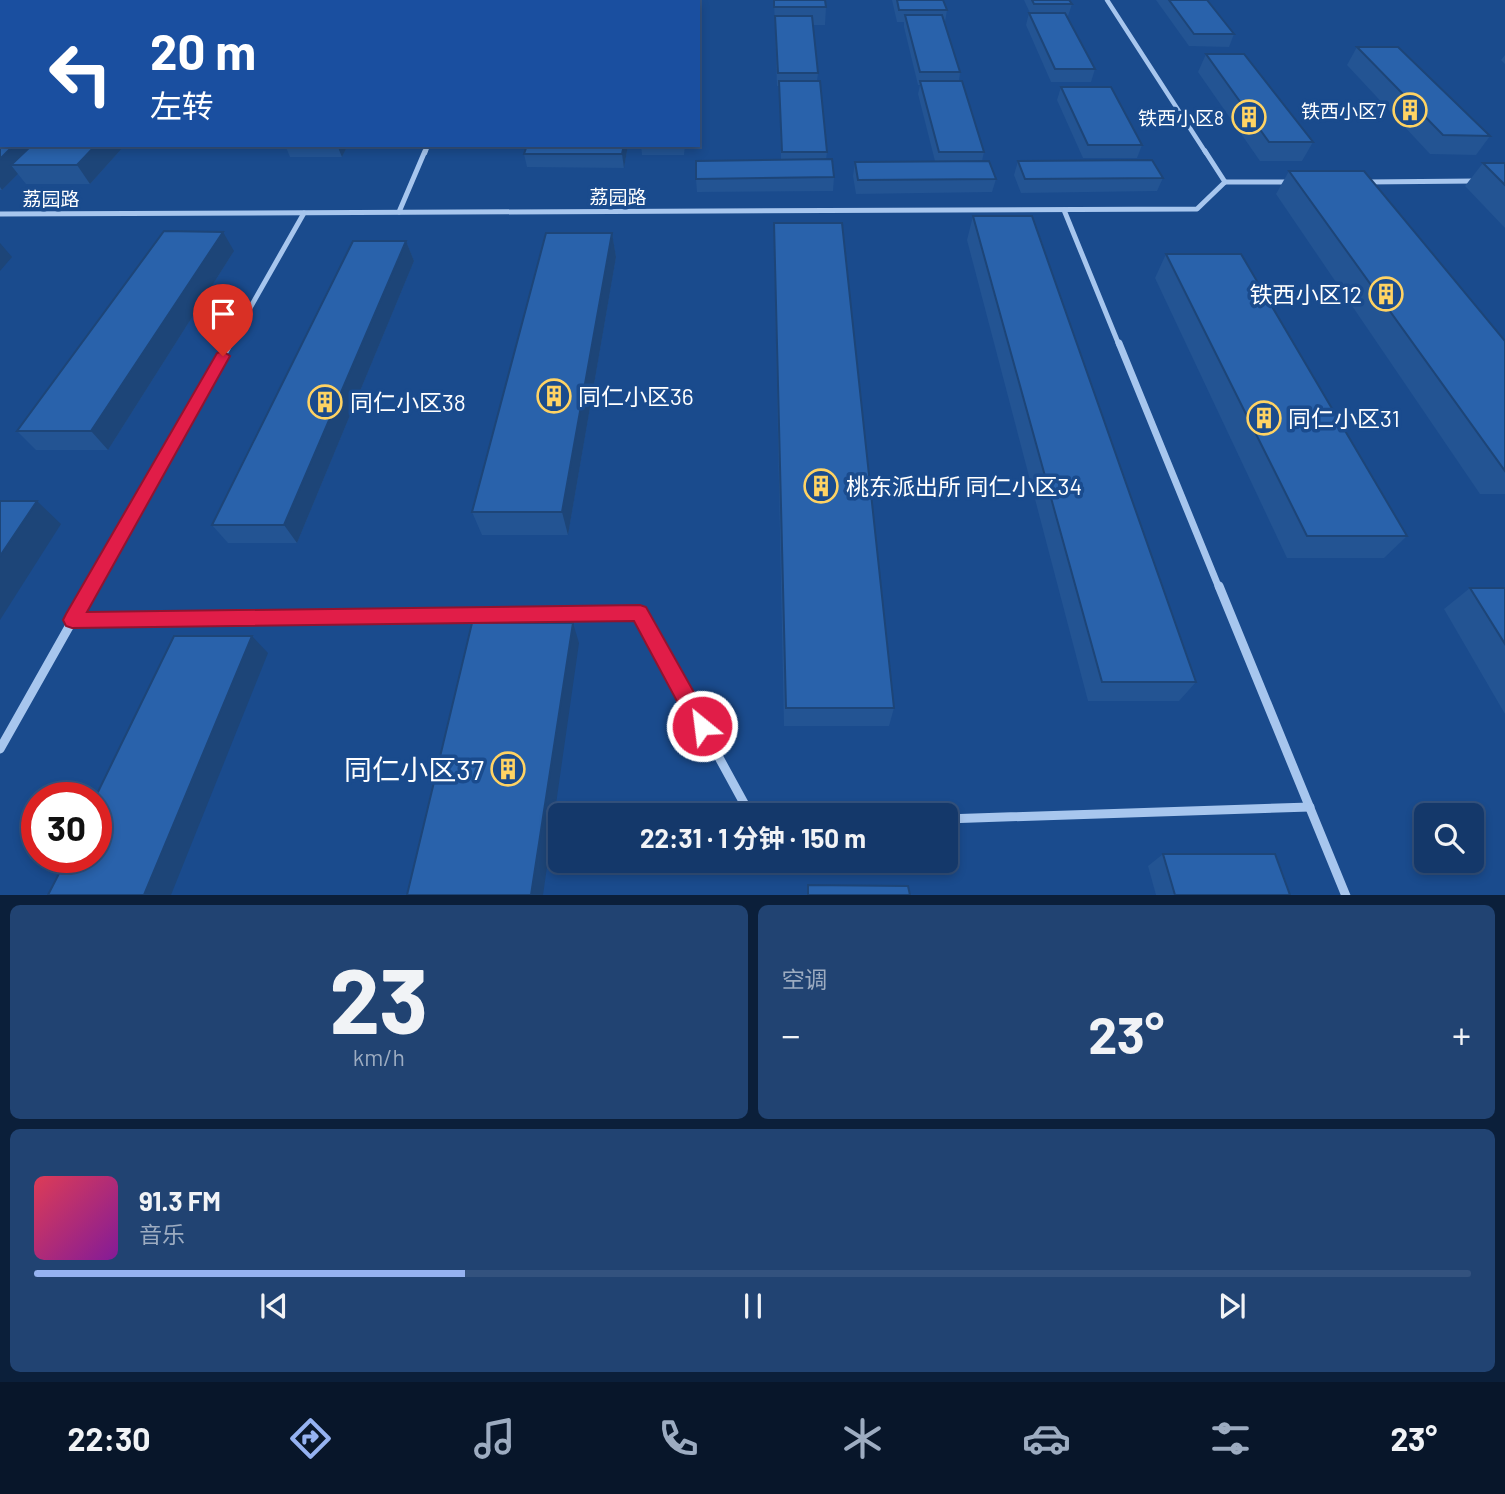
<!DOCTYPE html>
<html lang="zh">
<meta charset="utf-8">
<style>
body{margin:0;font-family:Barlow,"Noto Sans SC",sans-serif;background:#214372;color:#f1f3f6;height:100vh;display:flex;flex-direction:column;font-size:26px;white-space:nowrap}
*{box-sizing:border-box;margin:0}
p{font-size:23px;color:#9dacc1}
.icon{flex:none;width:38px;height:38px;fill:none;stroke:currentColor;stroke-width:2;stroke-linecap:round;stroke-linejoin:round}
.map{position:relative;height:895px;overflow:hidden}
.drawer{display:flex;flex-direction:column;gap:10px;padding:10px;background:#0b1f3a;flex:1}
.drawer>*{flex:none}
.hud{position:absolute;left:0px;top:0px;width:700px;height:147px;box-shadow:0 4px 10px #0003,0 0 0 2px #33527e;background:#1a4fa0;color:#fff;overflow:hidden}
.tools{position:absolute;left:1414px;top:803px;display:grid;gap:14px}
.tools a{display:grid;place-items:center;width:70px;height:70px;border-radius:10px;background:#14386a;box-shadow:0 4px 10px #0003,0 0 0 2px #33527e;font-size:35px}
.speed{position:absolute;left:21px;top:782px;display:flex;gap:14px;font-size:35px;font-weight:700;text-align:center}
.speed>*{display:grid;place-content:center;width:91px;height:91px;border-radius:50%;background:#14386a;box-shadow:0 4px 10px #0003,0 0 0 2px #33527e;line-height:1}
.speed .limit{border:10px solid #d22;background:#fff;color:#111}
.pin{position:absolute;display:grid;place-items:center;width:60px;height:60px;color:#fff;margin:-72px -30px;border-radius:50% 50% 50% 0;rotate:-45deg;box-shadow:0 0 7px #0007}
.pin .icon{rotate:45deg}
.me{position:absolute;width:77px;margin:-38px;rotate:331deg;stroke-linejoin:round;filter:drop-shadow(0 0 5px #0008)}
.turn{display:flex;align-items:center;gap:24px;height:147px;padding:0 35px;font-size:32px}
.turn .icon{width:91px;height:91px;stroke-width:2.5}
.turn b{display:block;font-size:49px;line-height:60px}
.big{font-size:52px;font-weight:700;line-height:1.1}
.drawer .tile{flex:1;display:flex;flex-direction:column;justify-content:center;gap:10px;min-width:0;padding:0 24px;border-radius:10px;background:#214372}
.drawer .dial{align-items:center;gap:0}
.dial b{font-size:91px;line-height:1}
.song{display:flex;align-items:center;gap:21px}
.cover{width:84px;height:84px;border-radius:10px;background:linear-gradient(135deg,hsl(350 70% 55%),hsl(290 70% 35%))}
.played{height:7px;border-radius:4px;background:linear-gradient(90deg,#95b2f1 30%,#33527e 30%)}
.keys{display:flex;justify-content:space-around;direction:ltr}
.heat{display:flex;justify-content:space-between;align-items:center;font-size:38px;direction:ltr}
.drawer .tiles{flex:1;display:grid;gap:10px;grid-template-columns:1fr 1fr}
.tile:last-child{grid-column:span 2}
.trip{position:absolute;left:548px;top:803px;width:410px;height:70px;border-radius:10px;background:#14386a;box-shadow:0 4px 10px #0003,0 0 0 2px #33527e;font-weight:700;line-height:70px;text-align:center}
.menu{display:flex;height:112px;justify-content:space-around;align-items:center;background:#08162a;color:#9dacc1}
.menu .icon{width:49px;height:49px}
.menu .selected{color:#95b2f1}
.menu b{font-size:32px;color:#f1f3f6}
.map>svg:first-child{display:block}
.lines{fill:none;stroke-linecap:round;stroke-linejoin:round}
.minor-far3{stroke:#a7c6ee;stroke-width:4.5}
.minor-far2{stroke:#a7c6ee;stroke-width:5}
.minor-far1{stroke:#a7c6ee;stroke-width:7}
.minor{stroke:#a7c6ee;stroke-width:9}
.wall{fill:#235493}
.shaded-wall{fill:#1d4578}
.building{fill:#2962ab;stroke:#1d4578;stroke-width:2}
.route{fill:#e11d48;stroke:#92132f;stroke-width:2}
.labels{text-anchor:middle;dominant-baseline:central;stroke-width:7;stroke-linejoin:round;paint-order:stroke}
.far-poi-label{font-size:19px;fill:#fff;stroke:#1a4b8d;text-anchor:end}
.far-street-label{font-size:19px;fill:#fff;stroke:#1a4b8d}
.poi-label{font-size:23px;fill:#fff;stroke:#1a4b8d;text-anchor:start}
.near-poi-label{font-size:28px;fill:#fff;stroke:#1a4b8d;text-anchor:end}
</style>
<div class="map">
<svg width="1505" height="896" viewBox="0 0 1505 896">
<rect width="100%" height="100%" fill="#1a4b8d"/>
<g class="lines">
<g class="minor-far3">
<path d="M1107 0 1206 153"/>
<path d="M425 153 428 145"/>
</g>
<g class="minor-far2">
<path d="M1205 151 1225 182"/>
<path d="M1225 182H1291"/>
<path d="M1366 182 1476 181"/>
<path d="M1064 210 1119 345"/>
<path d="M399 212 425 151"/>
<path d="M0 214 1197 209 1225 182"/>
<path d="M229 345 304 213"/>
</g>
<g class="minor-far1">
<path d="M1119 343 1219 588"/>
<path d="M91 588 230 343"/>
</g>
<g class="minor">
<path d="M1219 586 1346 896"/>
<path d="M73 620 640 613 751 816"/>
<path d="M0 749 92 586"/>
<path d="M945 819 1310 807"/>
</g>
</g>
<g class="wall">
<path d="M774 0H825L826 7 825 25H813L818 73 817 81 827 152 826 160 834 177 833 191 697 192 696 179 781 160 779 86H777Z"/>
<path d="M892 0H943L947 10 945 22 960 72 959 81 984 152 982 161 996 179 992 192 856 194 853 176 855 162 935 161 918 94 920 85H918L904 27V22H897Z"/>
<path d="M1024 0H1069L1072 4 1068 16H1067L1095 69 1091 82H1051L1026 25 1029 13H1030Z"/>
<path d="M1156 0H1207L1234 34 1229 47 1189 46Z"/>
<path d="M1357 47 1490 136 1476 155 1430 154 1347 65Z"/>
<path d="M1206 54 1313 142 1302 161H1260L1198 72Z"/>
<path d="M1505 55V64L1501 60Z"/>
<path d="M2 59V79L0 76V61Z"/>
<path d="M1061 87 1142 145 1137 158H1083L1057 100Z"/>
<path d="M0 122 2 145H125L90 184H26L18 174 2 190H0Z"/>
<path d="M285 145H348L342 157H290Z"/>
<path d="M527 145H628L624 168 527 167 524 154Z"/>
<path d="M641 145H685L684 155H642Z"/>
<path d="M1018 161 1163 178 1157 191 1021 193 1014 175Z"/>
<path d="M1483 163H1505V228L1465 186Z"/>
<path d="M1289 171 1505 341V494H1480L1276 194Z"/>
<path d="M973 216 1196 682 1179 701H1088L967 240Z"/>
<path d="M774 223 894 708 889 726H784L774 247Z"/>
<path d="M612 233 616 257 568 535H482L472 512Z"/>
<path d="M406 241 414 261 297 543H228L212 525Z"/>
<path d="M234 251 108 450H36L17 431Z"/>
<path d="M1166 254 1407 536 1384 558H1287L1155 278Z"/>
<path d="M1470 588H1505V714L1444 609Z"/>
<path d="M1163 854 1290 895H1156L1148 866Z"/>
</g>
<g class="shaded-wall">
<path d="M229 0H246L244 2H228Z"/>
<path d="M330 0H348L347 2H329Z"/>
<path d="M419 0H430L429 2H418Z"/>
<path d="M14 145H47L11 165 18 174 2 190 0 187V159Z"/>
<path d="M96 145H125L90 184 77 165Z"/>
<path d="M337 145H348L342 157Z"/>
<path d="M624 145H628L624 168 622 154Z"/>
<path d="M223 232 234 251 108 450 91 431Z"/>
<path d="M612 233 616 257 568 535 562 512Z"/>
<path d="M406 241 414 261 297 543 284 525Z"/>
<path d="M0 243 12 257 0 271Z"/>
<path d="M37 501 61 524 0 620V556Z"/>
<path d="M573 623 579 643 543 895H531Z"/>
<path d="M252 636 268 653 171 895H144Z"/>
</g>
<g class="building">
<path d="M179 0H229L228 2H177Z"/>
<path d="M266 0H330L329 2H264Z"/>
<path d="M380 0H419L418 2H379Z"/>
<path d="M534 0H570V2H533Z"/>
<path d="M661 0H697V2H660Z"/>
<path d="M774 0H825L826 7H774Z"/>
<path d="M897 0H943L947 10H899Z"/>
<path d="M1032 0H1069L1072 4H1034Z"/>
<path d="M1169 0H1207L1234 34H1194Z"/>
<path d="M1029 13H1065L1095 69H1055Z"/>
<path d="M905 15H942L960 72H920Z"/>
<path d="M775 16H812L818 73H778Z"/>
<path d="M1357 47H1398L1490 136 1443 135Z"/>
<path d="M1206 54H1244L1313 142H1269Z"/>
<path d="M779 81H820L827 152H782Z"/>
<path d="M920 81H962L984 152H939Z"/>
<path d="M1061 87H1111L1142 145H1088Z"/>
<path d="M0 122H2V145H14L0 159Z"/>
<path d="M32 145H96L77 165H11Z"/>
<path d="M527 145H624L622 154H524Z"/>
<path d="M832 159 834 177 696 179V161Z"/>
<path d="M1152 160 1163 178 1025 179 1018 161Z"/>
<path d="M989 161 996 179 858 180 855 162Z"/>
<path d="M1483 163H1505V185Z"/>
<path d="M1289 171H1364L1505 341V471Z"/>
<path d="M973 216H1032L1196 682H1102Z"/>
<path d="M774 223H842L894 708H786Z"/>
<path d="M164 231 223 232 91 431H17Z"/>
<path d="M546 233H612L562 512H472Z"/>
<path d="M353 241H406L284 525H212Z"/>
<path d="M1166 254H1241L1407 536H1307Z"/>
<path d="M0 501H37L0 556Z"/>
<path d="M1470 588H1505V644Z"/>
<path d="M472 623H573L531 895H407Z"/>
<path d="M174 636H252L144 895H48L67 858H96L95 798Z"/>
<path d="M1163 854H1275L1290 895H1175Z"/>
<path d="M808 885 908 886 910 895H808Z"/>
</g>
<path class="route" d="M223 351 230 356 87 612 640 605 646 607 709 719 712 726 709 733 702 735 694 733 634 621 72 628 66 626 63 620 66 614 217 353Z"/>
<defs>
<symbol id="building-ring" viewBox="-11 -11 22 22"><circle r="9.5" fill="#1a4b8d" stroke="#ffd363" stroke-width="1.5"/><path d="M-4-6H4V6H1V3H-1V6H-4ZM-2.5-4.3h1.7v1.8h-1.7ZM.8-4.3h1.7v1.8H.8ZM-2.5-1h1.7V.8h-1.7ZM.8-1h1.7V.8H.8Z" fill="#ffd363"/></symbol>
</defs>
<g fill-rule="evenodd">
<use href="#building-ring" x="1391" y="91" width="38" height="38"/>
<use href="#building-ring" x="1230" y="98" width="38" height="38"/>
<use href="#building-ring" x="1367" y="275" width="38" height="38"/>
<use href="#building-ring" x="535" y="377" width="38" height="38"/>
<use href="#building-ring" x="306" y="383" width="38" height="38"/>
<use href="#building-ring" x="1245" y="399" width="38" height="38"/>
<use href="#building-ring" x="802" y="467" width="38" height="38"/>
<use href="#building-ring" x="489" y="750" width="38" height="38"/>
</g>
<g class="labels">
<g class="far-poi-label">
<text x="1386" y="110">铁西小区7</text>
<text x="1224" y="117">铁西小区8</text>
</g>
<g class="far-street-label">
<text x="618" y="196">荔园路</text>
<text x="51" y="198">荔园路</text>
</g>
<g class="poi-label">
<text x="1362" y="294" text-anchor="end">铁西小区12</text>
<text x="578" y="396">同仁小区36</text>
<text x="350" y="402">同仁小区38</text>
<text x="1288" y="418">同仁小区31</text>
<text x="846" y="486">桃东派出所 同仁小区34</text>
</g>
<g class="near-poi-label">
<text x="484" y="769">同仁小区37</text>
</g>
</g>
</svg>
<div class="tools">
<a><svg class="icon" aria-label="search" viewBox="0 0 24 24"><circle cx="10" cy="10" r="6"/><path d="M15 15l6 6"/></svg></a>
</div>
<div class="speed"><div class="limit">30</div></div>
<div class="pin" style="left:223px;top:356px;background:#d93025"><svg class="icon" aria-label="arrive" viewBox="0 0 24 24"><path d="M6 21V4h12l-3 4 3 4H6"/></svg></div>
<svg class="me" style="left:702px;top:726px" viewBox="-20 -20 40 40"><circle r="17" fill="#e11d48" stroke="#fff" stroke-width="3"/><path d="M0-11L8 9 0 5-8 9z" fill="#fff"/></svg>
<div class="trip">22:31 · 1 分钟 · 150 m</div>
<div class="hud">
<div class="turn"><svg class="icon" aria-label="left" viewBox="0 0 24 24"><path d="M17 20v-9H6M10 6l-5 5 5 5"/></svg><div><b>20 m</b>左转</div></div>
</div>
</div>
<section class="drawer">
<div class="tiles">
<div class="tile dial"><b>23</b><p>km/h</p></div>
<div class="tile"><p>空调</p>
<div class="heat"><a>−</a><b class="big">23°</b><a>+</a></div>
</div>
<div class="tile">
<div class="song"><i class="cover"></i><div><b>91.3 FM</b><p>音乐</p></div></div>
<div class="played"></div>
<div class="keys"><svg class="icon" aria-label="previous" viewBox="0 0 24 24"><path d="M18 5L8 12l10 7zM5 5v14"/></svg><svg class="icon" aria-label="pause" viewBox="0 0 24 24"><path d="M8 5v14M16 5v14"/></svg><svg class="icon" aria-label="next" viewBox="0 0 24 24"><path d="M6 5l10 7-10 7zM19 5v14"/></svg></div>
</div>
</div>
</section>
<nav class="menu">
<b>22:30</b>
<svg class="icon selected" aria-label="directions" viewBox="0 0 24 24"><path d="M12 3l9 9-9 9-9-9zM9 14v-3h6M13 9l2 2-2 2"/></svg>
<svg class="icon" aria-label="music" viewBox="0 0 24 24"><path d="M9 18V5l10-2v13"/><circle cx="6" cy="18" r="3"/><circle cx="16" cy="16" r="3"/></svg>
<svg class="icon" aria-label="phone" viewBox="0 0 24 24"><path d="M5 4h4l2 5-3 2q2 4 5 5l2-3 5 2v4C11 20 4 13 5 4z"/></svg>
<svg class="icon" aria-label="climate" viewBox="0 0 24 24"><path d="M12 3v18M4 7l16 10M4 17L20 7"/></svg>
<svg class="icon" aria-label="car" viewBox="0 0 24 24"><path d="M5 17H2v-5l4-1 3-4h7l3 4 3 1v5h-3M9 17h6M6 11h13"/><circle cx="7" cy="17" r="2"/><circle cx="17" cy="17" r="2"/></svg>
<svg class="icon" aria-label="filters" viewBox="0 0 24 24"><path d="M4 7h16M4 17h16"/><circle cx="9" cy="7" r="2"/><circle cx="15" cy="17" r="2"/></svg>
<b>23°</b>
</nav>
